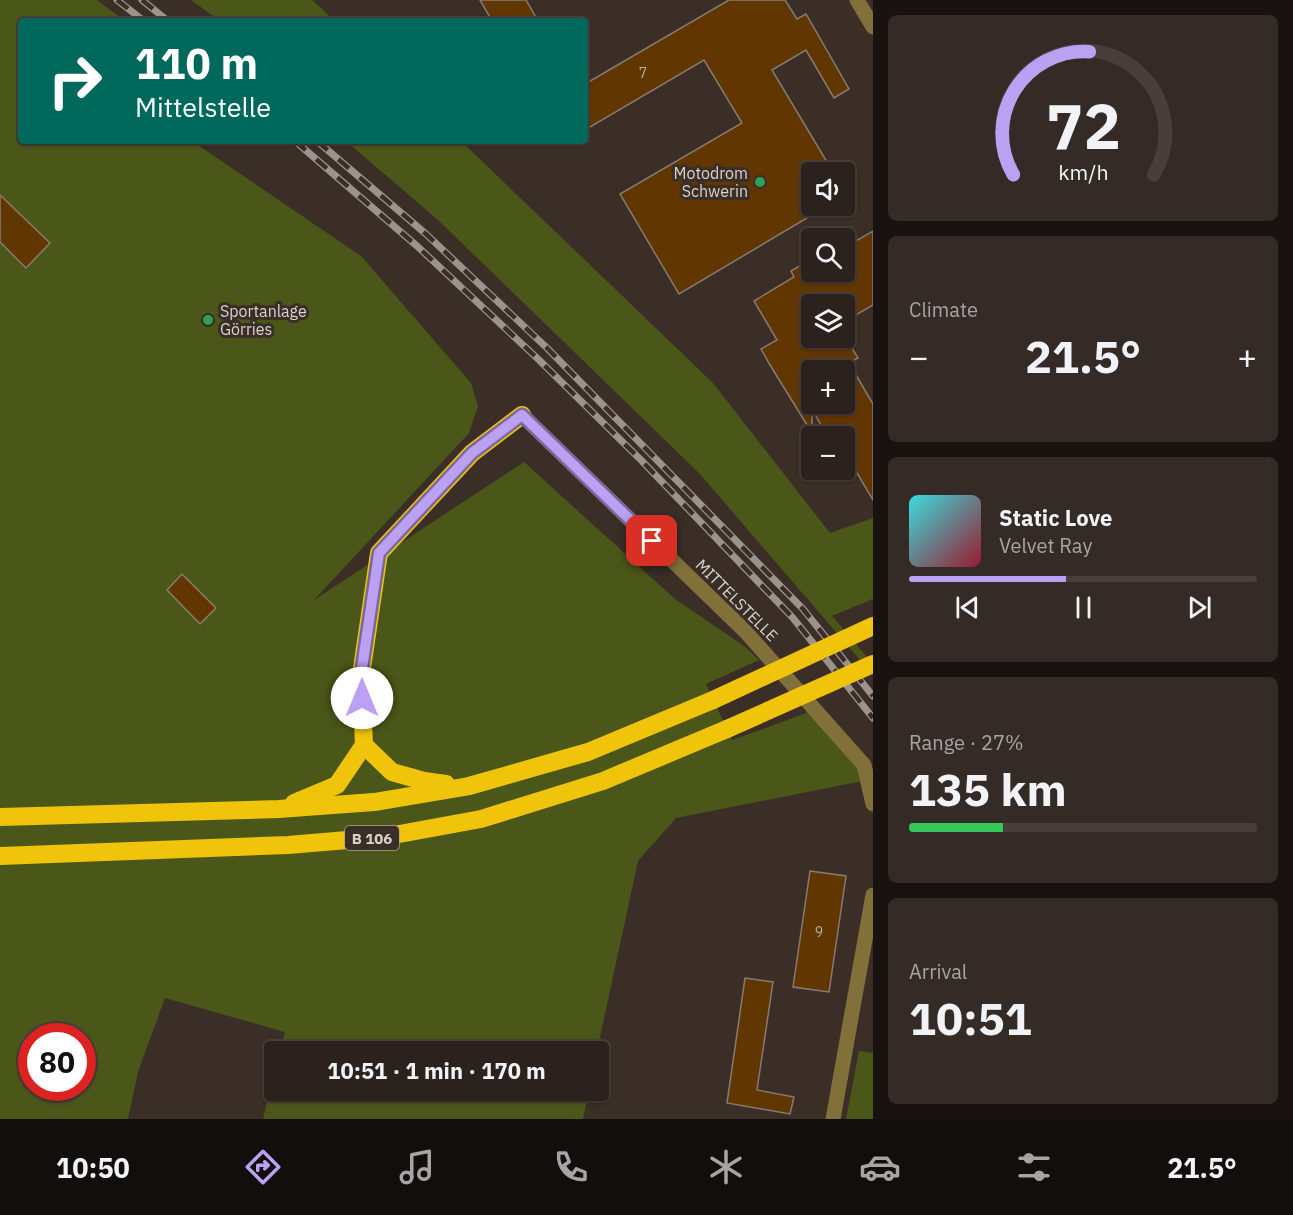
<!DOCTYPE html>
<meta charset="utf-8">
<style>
body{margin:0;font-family:"IBM Plex Sans",sans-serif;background:#342a26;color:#f1f3f6;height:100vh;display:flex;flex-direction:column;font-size:22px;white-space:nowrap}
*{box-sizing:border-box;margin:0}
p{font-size:20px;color:#a6a4a4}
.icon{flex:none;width:33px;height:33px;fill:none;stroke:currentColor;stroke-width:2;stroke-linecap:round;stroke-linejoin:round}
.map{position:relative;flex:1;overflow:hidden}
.side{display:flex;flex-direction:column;gap:15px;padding:15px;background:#181310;width:420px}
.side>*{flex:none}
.banner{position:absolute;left:18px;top:18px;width:570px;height:126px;border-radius:6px;box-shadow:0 2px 4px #0004,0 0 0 2px #483f3b;background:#00695c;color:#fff;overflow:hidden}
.buttons{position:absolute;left:801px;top:162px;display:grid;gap:12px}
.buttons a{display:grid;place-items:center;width:54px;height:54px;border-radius:6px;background:#2c221d;box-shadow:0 2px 4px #0004,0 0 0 2px #483f3b;font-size:30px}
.speed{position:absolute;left:18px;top:1023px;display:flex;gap:12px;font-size:30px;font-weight:700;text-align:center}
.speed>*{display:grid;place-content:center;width:78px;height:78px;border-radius:50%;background:#2c221d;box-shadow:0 2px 4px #0004,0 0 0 2px #483f3b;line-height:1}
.speed .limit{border:9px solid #d22;background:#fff;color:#111}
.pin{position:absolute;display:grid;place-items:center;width:51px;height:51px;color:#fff;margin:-26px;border-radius:12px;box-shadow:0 3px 9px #0006}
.me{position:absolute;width:66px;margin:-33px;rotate:0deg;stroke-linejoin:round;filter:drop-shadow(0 0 4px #0008)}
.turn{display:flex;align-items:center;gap:21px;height:126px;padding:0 18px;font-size:27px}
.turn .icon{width:78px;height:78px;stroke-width:2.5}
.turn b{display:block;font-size:42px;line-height:51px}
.big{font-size:45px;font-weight:800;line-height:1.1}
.side .card{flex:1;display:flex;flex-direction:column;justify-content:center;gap:9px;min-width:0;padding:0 21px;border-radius:9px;background:#342a26}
.side .dial{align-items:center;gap:0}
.dial svg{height:156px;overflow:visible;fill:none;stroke:#483f3b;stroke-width:7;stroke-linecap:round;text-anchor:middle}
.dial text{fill:#f1f3f6;stroke:none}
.song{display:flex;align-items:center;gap:18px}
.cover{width:72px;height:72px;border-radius:9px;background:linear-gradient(135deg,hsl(180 70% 55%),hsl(350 70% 35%))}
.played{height:6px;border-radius:3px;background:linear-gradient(90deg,#bca0f2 45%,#483f3b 45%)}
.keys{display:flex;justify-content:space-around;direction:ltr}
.heat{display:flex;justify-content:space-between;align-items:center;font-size:33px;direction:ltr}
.charge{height:9px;border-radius:4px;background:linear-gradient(90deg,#34c759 27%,#483f3b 0)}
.trip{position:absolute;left:264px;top:1041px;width:345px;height:60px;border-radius:6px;background:#2c221d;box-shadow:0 2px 4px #0004,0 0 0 2px #483f3b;font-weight:800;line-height:60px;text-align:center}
.tabs{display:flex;height:96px;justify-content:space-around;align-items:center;background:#120e0c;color:#a6a4a4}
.tabs .icon{width:42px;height:42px}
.tabs .active{color:#bca0f2}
.tabs b{font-size:27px;color:#f1f3f6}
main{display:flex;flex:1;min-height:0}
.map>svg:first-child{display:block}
.green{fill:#4b5719;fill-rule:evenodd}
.building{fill:#613600;stroke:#877b71;stroke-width:1.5;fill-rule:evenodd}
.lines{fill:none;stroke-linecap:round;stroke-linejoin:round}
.minor{stroke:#81703a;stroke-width:15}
.highway{stroke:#f0c40a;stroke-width:18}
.rail-casing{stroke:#9c938d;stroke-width:7}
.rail{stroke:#3a2e27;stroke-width:4.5;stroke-dasharray:14;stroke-linecap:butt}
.highway-bridge{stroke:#f0c40a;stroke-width:18}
.route-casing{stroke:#7a689d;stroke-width:15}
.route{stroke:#bca0f2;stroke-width:10}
.leisure-dot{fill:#2e9e5b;stroke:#3a2e27;stroke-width:2}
.labels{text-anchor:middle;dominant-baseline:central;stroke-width:6;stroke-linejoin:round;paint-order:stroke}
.number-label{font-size:14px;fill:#bbab9a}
.shield{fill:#3a2e27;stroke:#a9a19b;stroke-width:1.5}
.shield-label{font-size:15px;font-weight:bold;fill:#d9d2cd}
.poi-label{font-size:16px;fill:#d9d2cd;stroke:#3a2e27;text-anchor:end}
.street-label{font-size:16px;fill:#d9d2cd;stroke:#3a2e27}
</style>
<main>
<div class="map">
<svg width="873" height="1119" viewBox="0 0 873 1119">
<rect width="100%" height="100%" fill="#3a2e27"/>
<g class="green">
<path d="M0 0H97L125 21H21V141H192L361 256 471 383 478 406 469 433 314 600 524 462 675 599 744 646 759 660 706 684 732 740 812 711 873 769V779L676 818 638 861 597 1051H280L285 1032 165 998 138 1072 128 1119H0ZM32 1036H82V1088H32Z"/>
<path d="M191 0H312L335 21H220Z"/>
<path d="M346 141H461L713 383 830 533 873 518V599L832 616 873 664V675L699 473 438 220Z"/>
<path d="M859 1051 873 1053V1119H846Z"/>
<path d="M274 1073V1090L589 1091 583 1119H263Z"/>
</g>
<g class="building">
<path d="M480 0H526L538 21H492Z"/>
<path d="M729 0H785L797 19 806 14 849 89 834 98 806 50 772 70 833 172H812V215L679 294 620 194 742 123 704 60 585 130V84Z"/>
<path d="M0 195 50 243 26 268 0 242Z"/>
<path d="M873 231V305L844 322V304H812V338H846L858 358 849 363 873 404V500L844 451V436H827L812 409V433L770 365 761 349 777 340 754 301 794 277 791 271 809 260 812 272H844V248ZM812 370H844V404H812Z"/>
<path d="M182 574 216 608 200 624 167 590Z"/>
<path d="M810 871 846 876 829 992 793 987Z"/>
<path d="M745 978 773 982 757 1090 794 1097 790 1114 727 1103Z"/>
</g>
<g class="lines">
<g class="minor">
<path d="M857 0 873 27"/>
<path d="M522 415 745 631 864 765 873 804"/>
<path d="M833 1119 873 895"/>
</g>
<g class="highway">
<path d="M364 745 392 772 424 781 446 784"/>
<path d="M294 803 337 785 364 745 361 675 379 553 472 453 522 415"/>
<path d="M0 817 279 809 374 802 469 786 588 752 713 700"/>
<path d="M0 856 288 845 383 837 481 819 603 781 727 729"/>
</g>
<defs>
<g id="rail">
<path d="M117 0 144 21"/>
<path d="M142 0 168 21"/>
<path d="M295 141 417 246 537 358 641 460 793 618 873 718"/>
<path d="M317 141 426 234 547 348 803 609 873 696"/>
</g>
</defs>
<use href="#rail" class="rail-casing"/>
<use href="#rail" class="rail"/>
<g class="highway-bridge">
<path d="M713 700 873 626"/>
<path d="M727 729 873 664"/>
</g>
</g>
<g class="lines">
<defs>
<path id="route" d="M362 698 361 675 379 553 472 453 522 415 652 541"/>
</defs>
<use href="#route" class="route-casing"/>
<use href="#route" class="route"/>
</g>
<g class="leisure-dot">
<circle cx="760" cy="182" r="6"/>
<circle cx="208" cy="320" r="6"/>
</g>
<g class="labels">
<g class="number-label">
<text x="643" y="73">7</text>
<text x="819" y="932">9</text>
</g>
<rect class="shield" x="345" y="826" width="54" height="24" rx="4.5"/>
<g class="shield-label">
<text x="372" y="838">B 106</text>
</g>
<g class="poi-label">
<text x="748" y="173">Motodrom<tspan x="748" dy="18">Schwerin</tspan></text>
<text x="220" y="311" text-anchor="start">Sportanlage<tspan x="220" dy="18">Görries</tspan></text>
</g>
<g class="street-label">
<text transform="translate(737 600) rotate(45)">MITTELSTELLE</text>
</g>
</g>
</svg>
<div class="buttons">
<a><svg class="icon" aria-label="sound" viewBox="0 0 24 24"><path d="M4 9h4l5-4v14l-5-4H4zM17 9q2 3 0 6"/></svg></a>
<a><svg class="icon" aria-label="search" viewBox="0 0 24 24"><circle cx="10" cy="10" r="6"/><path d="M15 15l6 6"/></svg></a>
<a><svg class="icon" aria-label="layers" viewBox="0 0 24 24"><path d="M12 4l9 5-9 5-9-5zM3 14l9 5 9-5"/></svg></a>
<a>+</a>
<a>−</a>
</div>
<div class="speed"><div class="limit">80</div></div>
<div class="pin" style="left:652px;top:541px;background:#d93025"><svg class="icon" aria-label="arrive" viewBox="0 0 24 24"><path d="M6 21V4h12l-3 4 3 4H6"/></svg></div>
<svg class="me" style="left:362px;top:698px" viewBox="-20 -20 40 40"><circle r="19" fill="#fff"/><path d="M0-13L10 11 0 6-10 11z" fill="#bca0f2"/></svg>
<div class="trip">10:51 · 1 min · 170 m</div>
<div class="banner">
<div class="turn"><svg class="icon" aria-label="right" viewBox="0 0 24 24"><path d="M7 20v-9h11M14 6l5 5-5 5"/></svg><div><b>110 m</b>Mittelstelle</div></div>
</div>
</div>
<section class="side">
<div class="card dial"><svg viewBox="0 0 100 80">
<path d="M14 69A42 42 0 1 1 86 69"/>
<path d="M14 69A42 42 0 0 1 53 6" stroke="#bca0f2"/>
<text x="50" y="56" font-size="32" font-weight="700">72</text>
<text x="50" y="72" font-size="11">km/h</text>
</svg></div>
<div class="card"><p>Climate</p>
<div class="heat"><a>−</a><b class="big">21.5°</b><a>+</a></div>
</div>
<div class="card">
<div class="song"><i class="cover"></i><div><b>Static Love</b><p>Velvet Ray</p></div></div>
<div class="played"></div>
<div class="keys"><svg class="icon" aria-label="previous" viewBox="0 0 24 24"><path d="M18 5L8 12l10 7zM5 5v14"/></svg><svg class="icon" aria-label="pause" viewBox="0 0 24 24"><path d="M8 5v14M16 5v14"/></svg><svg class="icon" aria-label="next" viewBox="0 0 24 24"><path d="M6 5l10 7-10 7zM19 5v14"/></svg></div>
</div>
<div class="card"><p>Range · 27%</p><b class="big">135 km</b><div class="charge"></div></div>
<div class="card"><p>Arrival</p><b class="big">10:51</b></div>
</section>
</main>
<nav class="tabs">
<b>10:50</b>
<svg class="icon active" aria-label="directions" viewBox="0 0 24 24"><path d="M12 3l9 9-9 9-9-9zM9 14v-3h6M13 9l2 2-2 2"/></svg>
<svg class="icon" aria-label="music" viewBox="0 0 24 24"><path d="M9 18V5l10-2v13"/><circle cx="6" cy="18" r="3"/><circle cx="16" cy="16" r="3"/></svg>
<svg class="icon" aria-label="phone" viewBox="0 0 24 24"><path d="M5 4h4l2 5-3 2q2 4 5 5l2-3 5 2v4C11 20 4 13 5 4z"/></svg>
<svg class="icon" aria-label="climate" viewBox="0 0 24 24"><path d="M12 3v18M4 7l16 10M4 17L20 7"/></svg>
<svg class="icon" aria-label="car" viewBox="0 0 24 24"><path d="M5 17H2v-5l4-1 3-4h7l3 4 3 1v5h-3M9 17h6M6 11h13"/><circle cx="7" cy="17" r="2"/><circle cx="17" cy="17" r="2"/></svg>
<svg class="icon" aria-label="filters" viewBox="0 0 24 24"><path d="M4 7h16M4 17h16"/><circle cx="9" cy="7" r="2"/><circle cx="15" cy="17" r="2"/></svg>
<b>21.5°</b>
</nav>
